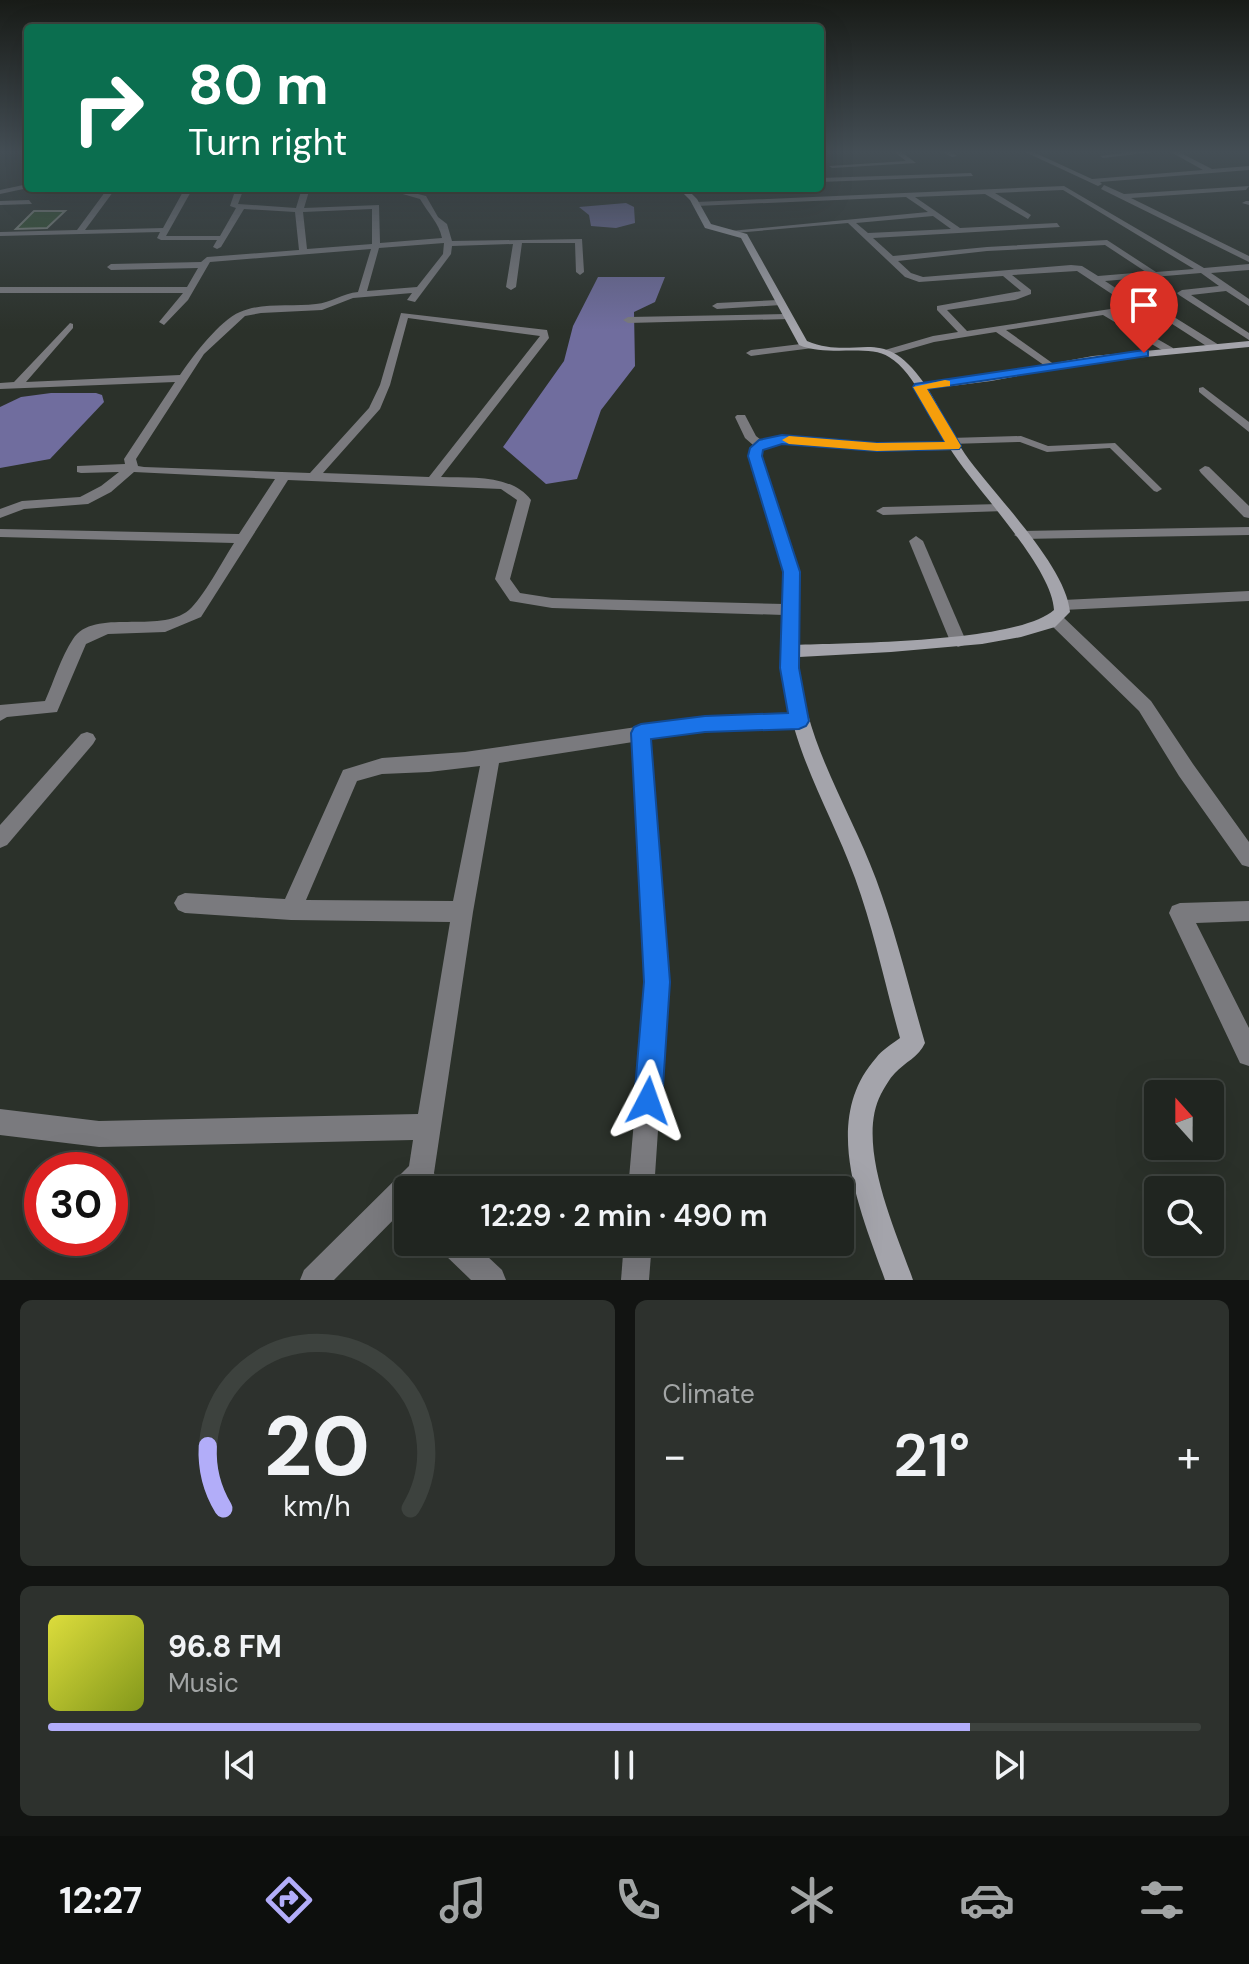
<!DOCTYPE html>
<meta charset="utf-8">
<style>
body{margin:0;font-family:"DM Sans",sans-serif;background:#2d312d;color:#f1f3f6;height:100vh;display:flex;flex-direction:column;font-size:30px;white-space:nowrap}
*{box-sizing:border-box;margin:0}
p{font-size:26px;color:#a2a5a5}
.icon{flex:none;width:44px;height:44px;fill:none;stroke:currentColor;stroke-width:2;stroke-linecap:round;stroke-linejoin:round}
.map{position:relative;height:1280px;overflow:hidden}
.details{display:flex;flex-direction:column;gap:20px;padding:20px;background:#121412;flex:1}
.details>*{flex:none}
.banner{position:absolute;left:24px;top:24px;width:800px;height:168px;border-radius:8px;box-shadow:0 8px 32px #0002,0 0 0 2px #3d423e;background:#0b6e4f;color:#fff;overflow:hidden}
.needle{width:52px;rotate:339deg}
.fabs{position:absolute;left:1144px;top:1080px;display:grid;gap:16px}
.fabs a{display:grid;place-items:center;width:80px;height:80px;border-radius:8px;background:#202520;box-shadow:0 8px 32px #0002,0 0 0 2px #3d423e;font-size:40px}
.speed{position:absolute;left:24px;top:1152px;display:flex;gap:16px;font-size:40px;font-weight:700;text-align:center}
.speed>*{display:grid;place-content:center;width:104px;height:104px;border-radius:50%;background:#202520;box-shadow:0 8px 32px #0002,0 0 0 2px #3d423e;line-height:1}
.speed .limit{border:12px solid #d22;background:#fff;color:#111}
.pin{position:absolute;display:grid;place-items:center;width:68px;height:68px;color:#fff;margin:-82px -34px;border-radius:50% 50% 50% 0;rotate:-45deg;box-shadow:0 0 8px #0007}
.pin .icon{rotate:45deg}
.me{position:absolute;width:88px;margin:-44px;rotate:4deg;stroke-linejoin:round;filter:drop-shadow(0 0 6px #0008)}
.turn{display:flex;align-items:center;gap:28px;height:168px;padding:0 32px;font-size:36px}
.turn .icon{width:104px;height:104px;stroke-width:2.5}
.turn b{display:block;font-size:56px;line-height:68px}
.big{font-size:60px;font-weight:600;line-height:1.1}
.details .widget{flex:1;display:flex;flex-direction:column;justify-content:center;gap:12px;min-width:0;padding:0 28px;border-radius:12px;background:#2d312d}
.details .dial{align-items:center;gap:0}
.dial svg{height:208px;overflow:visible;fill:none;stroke:#3d423e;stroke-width:7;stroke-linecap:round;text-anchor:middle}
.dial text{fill:#f1f3f6;stroke:none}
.song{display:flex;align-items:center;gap:24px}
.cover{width:96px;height:96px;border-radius:12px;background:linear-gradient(135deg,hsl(60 70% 55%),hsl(70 70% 35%))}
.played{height:8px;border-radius:4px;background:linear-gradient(90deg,#b2adf9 80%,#3d423e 80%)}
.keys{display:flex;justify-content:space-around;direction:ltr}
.heat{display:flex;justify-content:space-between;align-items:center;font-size:44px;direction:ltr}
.details .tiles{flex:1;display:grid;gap:20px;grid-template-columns:1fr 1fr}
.widget:last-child{grid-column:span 2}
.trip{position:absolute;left:394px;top:1176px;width:460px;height:80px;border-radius:8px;background:#202520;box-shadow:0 8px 32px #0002,0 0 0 2px #3d423e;font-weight:600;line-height:80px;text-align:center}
.dock{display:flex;height:128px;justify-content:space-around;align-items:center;background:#0d0f0d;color:#a2a5a5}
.dock .icon{width:56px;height:56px}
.dock .current{color:#b2adf9}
.dock b{font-size:36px;color:#f1f3f6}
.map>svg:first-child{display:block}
.water{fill:#706d9e}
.building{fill:#2f5129;stroke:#8a9088;stroke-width:2}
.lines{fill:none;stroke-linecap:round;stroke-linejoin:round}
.lane{fill:#7a7a7e;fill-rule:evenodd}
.street{fill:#7a7a7e;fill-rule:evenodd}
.secondary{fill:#a4a4ab;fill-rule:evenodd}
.route{fill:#1a73e8;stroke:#114b97;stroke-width:2}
.slow{fill:#f59e0b}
</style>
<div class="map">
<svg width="1249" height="1280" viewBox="0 0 1249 1280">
<rect width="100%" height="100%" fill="#2b312a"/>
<g class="water">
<path d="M626 203 634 207 635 223 616 228 591 226 589 215 579 207Z"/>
<path d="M598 277H665L655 302 634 312 635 366 601 410 577 479 546 484 503 447 564 361 573 326Z"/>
<path d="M51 393H96L102 395 104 402 50 459 0 468V407L21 397Z"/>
</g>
<path class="building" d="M34 211H65L47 228 16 229Z"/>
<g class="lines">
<path class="lane" d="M1021 436 1048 446 1115 443 1162 489 1157 492 1154 491 1110 448 1047 452 1020 442 950 444 945 441 950 438Z"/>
<g class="street">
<path d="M893 151H900L916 163 832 168 829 166 906 161Z"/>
<path d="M940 151H948L957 156 952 157Z"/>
<path d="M1023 151H1031L1092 179 1203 170 1169 151H1177L1212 169 1249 166V170L1100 182 1102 184 1098 186Z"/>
<path d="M1136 151H1161L1103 158 1100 156Z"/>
<path d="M971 173 973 176 820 182V178Z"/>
<path d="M28 184V188L0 194V190Z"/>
<path d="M1104 185 1124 194 1249 186 1246 190 1131 198 1249 256V262L1101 189Z"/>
<path d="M1064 186 1204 268 1249 264V270L1211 273 1249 299V306L1226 291 1191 295 1249 333V340L1179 295 1177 293 1182 290 1219 286 1201 273 1105 281 1140 304 1158 307 1219 345V349H1211L1152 311 1141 310 1114 314 1173 348V352H1165L1103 315 1006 330 1055 365V369L1051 370 996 332 934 342 889 355 885 354V350L933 336 958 332 937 310V306L1021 291 1003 276 919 282 905 277 848 223 735 233 731 231 928 212 906 197 696 206 692 204 696 202ZM1063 190 1194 269 1156 272 1107 240 987 247 893 256 873 238 1060 227 1057 223 960 228 915 197 985 194 1028 219 1031 215 995 193ZM933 216 951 229 868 233 856 223ZM1105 245 1146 272 1098 276 1082 266 1071 265 923 277 911 273 898 261 987 251ZM1077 271 1130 306 967 331 947 310 1015 300 1031 294V290L1012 275Z"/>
<path d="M108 188H116L85 230 163 228 185 188H193L166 236H220L236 208 230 206 236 188H244L238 204 296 208 302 188H310L304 208 379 205 380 243 442 238C439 223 428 213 420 199L382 188H394L426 196 438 217 447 224 452 241 582 239 584 272 580 275 576 272 575 243H522L516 287 511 290 506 287 513 244 452 246 451 254 415 302 407 300 412 293 353 298 322 310 261 313 245 316 204 354 136 459 138 466 144 467 310 473 369 408 380 385 401 313 547 330 549 338 441 477C471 478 511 474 531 500L510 579 520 593 552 598 784 604 785 572 749 456 753 445 745 438 735 417 737 415H745L756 436 761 440 782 435 877 443 954 442 960 446 954 450 877 451 782 443 763 450 761 456 799 572V651L791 657 783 651 784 615 552 608 510 601 495 579 517 500 501 489 288 480 201 617 165 632 108 634 86 644 57 712 7 717 0 721V705L45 701C54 681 61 657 73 639 94 607 159 635 189 610 203 598 223 560 234 543L0 537V529L239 534 275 479 134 472 111 492 88 504 24 509 0 518V509L22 501 80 497 101 486 119 472 81 473 77 472V466L125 464 124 459 175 382 0 389V383L14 382 70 323 73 324V328L26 382 180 375C192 357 220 320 240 312 263 302 292 307 316 304 331 303 343 293 358 292L371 249 210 262 188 300 164 325 159 322 183 293H0V287H187L198 268 111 270 107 267 111 264 201 262 207 257 299 250 295 212 244 209 221 247 217 249 213 247 217 240H161L157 238 160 232 0 236V232L77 230ZM372 209V244L307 249 303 212ZM444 243 443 254 417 287 367 291 379 248ZM408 318 540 336 429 477 323 473 380 409 390 385Z"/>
<path d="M651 188H686L625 194 621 192Z"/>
<path d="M29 200 32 204 0 205V201Z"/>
<path d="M1246 201H1249V205L1242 203Z"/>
<path d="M778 300 783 303 781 305 717 309 712 306 717 303Z"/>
<path d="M786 314 789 315V319L628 323 623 320 628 317Z"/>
<path d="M809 343 813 344V348L751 356 746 353 751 350Z"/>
<path d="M1203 387 1249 422V432L1199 392V388Z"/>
<path d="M1205 466 1209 467 1249 506V518L1244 517 1201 473 1199 470Z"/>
<path d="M1000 504 1005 505V511L883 515 876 511 883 507Z"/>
<path d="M1249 527V535L1021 539 1014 535 1021 531Z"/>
<path d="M916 536 923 541 966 641 964 645 958 647 950 641 909 541Z"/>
<path d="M1249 591V601L1063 610 1055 605 1063 600Z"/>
<path d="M1057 615 1063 617 1151 701 1193 764 1249 842V867L1242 865 1179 776 1139 711 1051 625 1049 621Z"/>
<path d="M799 714 805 716 808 721 805 726 799 728 705 731 650 739 668 982 654 1190H628L646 982 633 742 499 763 473 912 434 1173 440 1190H408V1205L334 1280H300L304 1270 409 1166 413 1140 99 1147 0 1135V1109L99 1121 418 1114 450 922 291 920 185 913 178 910 174 903 178 896 185 893 285 899 343 770 382 758 465 752 705 717ZM480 766 453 901 306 900 357 781 382 774 429 772Z"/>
<path d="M87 732 93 734 96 739 93 744 7 845 0 848V825L81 734Z"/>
<path d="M1249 901V921L1196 923 1249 1028V1066L1240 1063 1169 913 1172 906 1180 903Z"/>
<path d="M438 1242H472L502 1270 506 1280H471L442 1252Z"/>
<path d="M624 1242H652L649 1280H621Z"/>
</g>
<path class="secondary" d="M678 188H686L697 199 711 224 747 234 807 341C859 362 881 322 924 383L991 375 1093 356 1249 341V347L1093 362 991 381 928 389C941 410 951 433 965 454 993 494 1066 565 1070 612L1055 627 1021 637 982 644 891 652 799 657C802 739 848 804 876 879 896 933 909 988 925 1043 919 1057 905 1062 895 1073 889 1079 885 1087 881 1094 855 1144 896 1231 913 1280H885C861 1212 820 1121 876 1058 882 1050 892 1044 900 1038 885 985 874 930 855 878 825 797 784 741 783 651L791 645C846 643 1017 643 1054 610 1052 566 974 488 949 447 931 419 917 374 889 357 869 344 827 357 799 345L741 238 705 228 690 200Z"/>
</g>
<linearGradient id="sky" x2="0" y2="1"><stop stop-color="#181b17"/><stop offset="0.46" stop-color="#444e55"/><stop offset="1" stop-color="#444e55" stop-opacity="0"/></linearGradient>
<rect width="1249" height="330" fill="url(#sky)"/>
<path class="route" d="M1144 350 1148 351V356L927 389 961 446 959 449 877 451 782 444 763 450 762 456 800 572 799 668 809 721 806 726 799 729 705 732 651 739 670 982 662 1101 658 1111 648 1115 638 1111 634 1101 644 982 631 733 634 727 641 724 705 716 788 713 780 668 783 572 748 456 750 448 759 440 782 435 877 443 945 442 913 387 915 384Z"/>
<path class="slow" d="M945 380 950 381V386L927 389 961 446 959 449 877 451 789 444 782 440 789 436 877 443 945 442 913 387Z"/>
</svg>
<div class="fabs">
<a><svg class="needle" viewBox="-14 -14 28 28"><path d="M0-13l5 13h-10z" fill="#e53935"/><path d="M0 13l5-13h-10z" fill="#a2a5a5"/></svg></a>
<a><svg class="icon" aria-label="search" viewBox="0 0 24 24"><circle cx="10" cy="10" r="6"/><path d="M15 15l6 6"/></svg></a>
</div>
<div class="speed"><div class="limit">30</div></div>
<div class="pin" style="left:1144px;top:353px;background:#d93025"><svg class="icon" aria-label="arrive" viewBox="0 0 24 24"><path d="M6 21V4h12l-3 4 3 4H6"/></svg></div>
<svg class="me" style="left:648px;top:1101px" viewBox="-20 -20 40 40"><path d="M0-17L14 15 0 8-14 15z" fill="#1a73e8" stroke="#fff" stroke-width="4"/></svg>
<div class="trip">12:29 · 2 min · 490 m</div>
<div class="banner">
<div class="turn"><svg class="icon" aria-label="right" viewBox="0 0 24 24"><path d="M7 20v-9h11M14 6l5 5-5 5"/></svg><div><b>80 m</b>Turn right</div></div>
</div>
</div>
<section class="details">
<div class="tiles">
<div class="widget dial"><svg viewBox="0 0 100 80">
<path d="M14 69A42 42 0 1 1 86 69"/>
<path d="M14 69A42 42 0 0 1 8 45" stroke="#b2adf9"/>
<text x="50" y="56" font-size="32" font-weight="700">20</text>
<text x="50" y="72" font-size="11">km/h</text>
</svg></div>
<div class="widget"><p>Climate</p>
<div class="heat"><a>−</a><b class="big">21°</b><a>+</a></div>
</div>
<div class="widget">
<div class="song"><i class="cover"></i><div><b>96.8 FM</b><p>Music</p></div></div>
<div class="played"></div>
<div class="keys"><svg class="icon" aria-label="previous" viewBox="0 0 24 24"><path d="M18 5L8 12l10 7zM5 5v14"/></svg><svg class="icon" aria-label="pause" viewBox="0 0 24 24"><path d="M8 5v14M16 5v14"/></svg><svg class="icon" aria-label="next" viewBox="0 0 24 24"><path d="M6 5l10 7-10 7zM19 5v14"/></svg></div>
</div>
</div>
</section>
<nav class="dock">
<b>12:27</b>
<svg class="icon current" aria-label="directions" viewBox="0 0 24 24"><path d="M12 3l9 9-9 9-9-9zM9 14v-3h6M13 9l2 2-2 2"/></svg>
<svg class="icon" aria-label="music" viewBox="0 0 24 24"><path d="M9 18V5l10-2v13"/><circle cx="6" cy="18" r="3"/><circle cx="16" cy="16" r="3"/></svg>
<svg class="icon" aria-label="phone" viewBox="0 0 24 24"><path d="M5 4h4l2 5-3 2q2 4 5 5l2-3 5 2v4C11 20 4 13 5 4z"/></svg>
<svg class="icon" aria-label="climate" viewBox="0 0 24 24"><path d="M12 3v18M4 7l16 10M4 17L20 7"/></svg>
<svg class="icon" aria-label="car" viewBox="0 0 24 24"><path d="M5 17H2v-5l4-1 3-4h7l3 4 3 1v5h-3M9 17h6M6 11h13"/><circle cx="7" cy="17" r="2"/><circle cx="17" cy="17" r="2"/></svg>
<svg class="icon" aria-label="filters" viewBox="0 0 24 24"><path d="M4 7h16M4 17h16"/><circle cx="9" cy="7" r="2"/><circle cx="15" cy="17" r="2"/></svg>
</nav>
